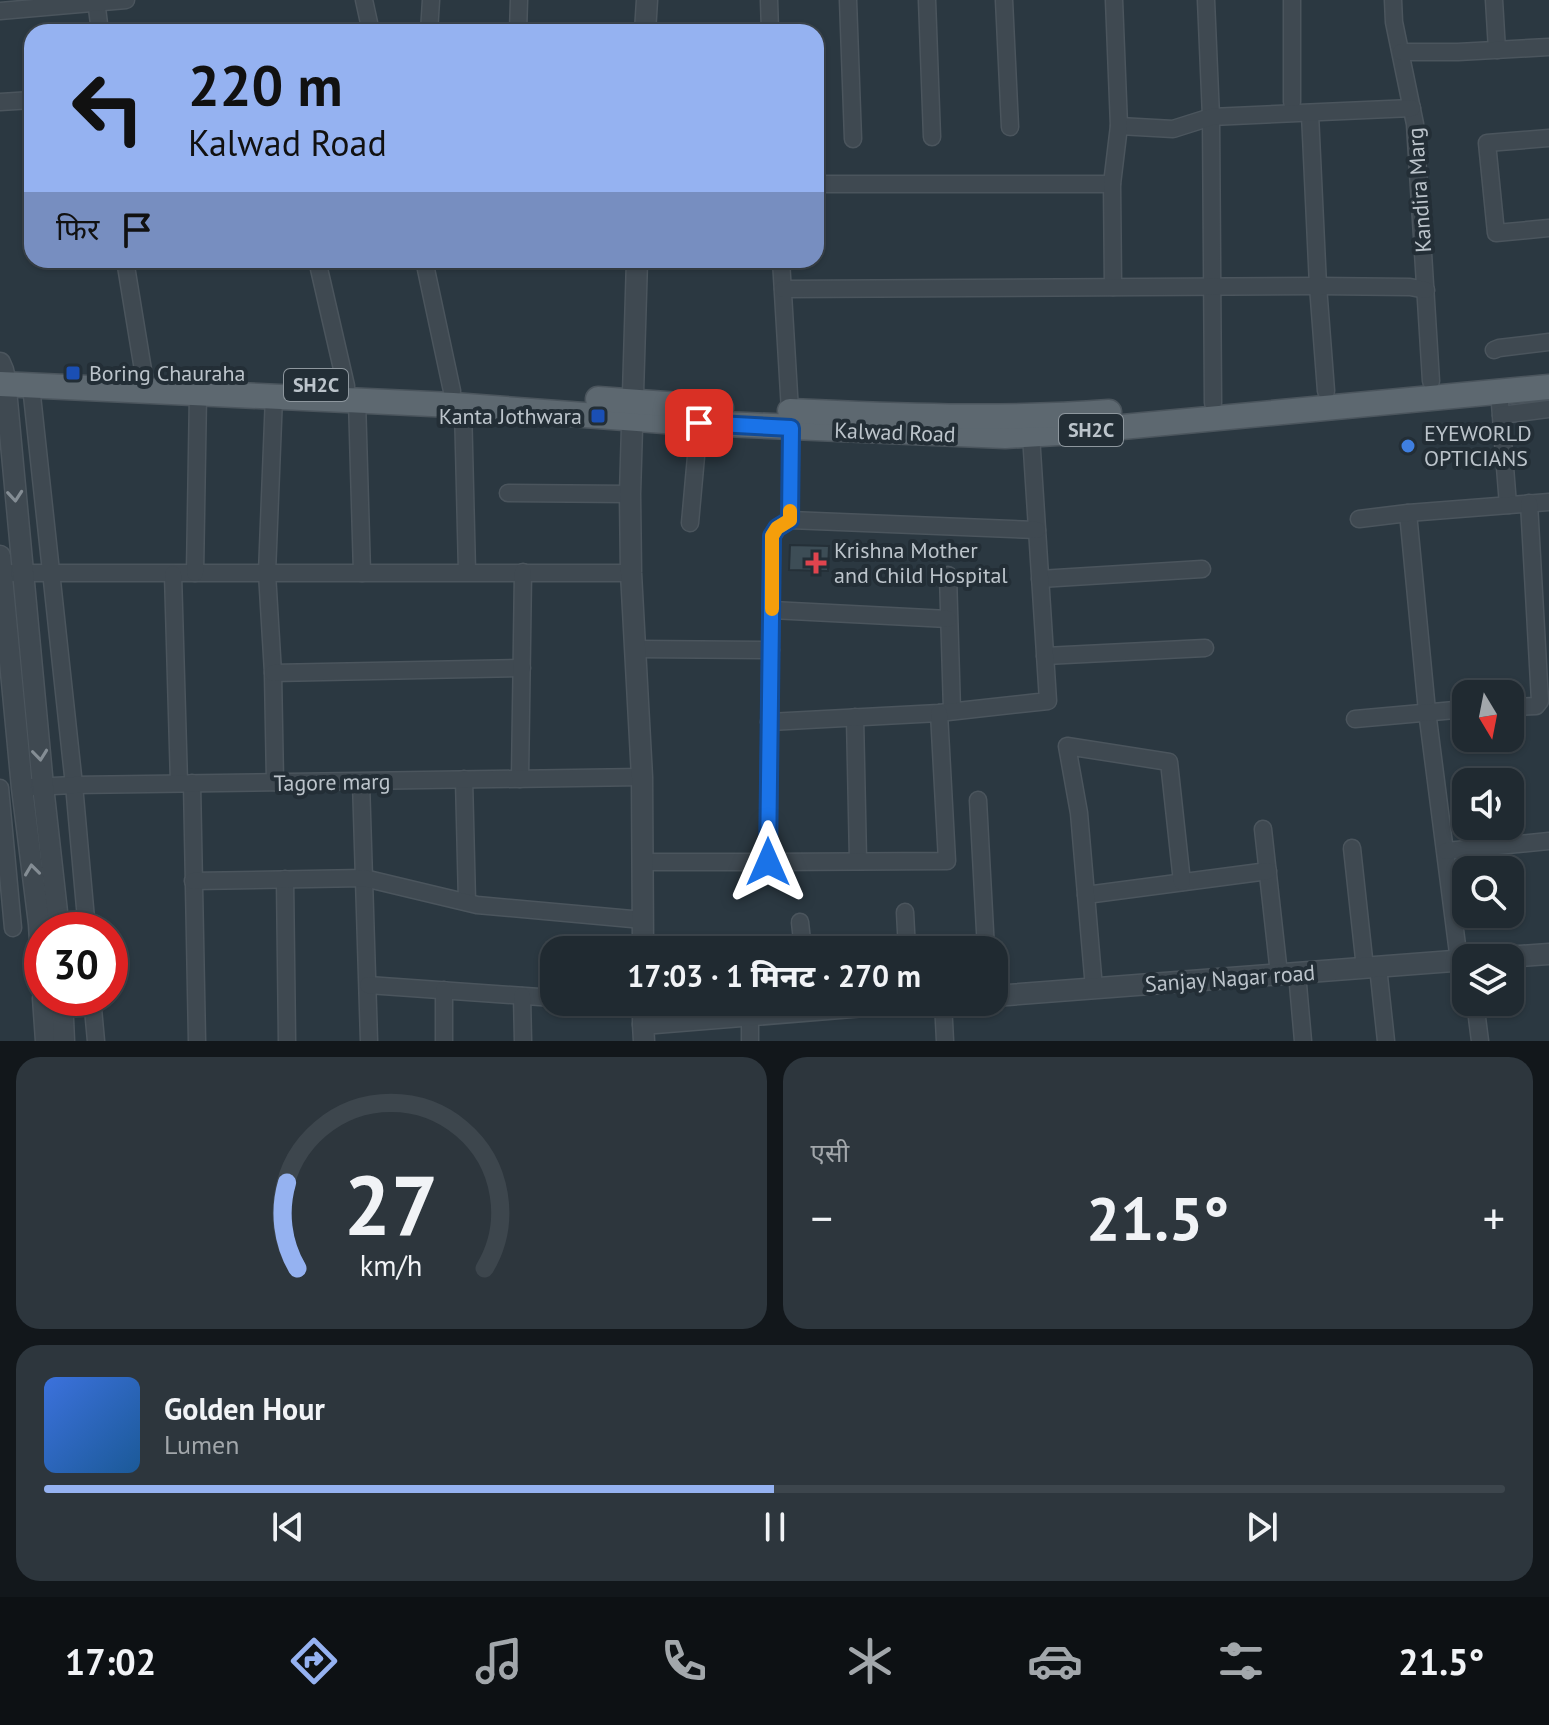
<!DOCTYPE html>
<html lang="hi">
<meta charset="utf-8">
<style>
body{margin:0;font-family:"PT Sans","Noto Sans Devanagari",sans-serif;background:#2d363d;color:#f1f3f6;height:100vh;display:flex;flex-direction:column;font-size:30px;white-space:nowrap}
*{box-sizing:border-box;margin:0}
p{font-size:26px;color:#a2a7ab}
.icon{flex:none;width:44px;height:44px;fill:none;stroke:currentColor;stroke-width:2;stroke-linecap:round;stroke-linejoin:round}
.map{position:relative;height:1041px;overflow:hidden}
.details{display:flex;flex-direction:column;gap:16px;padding:16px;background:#12171b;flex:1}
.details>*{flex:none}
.banner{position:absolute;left:24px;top:24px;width:800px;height:244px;border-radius:24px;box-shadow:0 2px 6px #0004,0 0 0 2px #3d464d;background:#95b2f1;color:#111;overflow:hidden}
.needle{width:52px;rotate:170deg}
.buttons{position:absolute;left:1452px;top:680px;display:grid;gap:16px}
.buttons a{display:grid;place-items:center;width:72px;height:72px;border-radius:16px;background:#202a31;box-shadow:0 2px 6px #0004,0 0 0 2px #3d464d;font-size:40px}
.speed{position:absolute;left:24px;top:912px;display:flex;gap:16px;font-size:40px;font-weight:700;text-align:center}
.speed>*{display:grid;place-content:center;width:104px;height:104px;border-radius:50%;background:#202a31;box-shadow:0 2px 6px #0004,0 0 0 2px #3d464d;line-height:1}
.speed .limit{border:12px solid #d22;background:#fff;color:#111}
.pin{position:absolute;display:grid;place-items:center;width:68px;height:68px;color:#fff;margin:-34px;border-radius:16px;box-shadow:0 4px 12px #0006}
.me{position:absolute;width:88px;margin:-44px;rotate:0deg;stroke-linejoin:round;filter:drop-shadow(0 0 6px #0008)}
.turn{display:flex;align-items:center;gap:28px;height:168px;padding:0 32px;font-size:36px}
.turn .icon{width:104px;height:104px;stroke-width:2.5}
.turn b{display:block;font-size:56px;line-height:68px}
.then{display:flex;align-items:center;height:76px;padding:0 32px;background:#0003;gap:16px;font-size:30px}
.big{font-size:60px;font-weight:800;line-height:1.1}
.details .widget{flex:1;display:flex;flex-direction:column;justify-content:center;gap:12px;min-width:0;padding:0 28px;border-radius:24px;background:#2d363d}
.details .dial{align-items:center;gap:0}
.dial svg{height:208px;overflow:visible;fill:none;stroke:#3d464d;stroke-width:7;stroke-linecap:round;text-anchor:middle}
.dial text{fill:#f1f3f6;stroke:none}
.song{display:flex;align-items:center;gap:24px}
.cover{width:96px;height:96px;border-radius:12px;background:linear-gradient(135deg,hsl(220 70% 55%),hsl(210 70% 35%))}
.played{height:8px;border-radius:4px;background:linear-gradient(90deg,#95b2f1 50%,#3d464d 50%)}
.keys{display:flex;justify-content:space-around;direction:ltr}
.heat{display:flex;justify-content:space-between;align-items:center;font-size:44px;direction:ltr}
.details .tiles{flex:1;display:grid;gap:16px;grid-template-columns:1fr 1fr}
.widget:last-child{grid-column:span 2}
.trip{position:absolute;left:540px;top:936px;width:468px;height:80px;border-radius:24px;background:#202a31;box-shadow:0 2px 6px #0004,0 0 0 2px #3d464d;font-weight:800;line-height:80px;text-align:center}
.menu{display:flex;height:128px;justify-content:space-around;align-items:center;background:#0d1114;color:#a2a7ab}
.menu .icon{width:56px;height:56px}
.menu .current{color:#95b2f1}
.menu b{font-size:36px;color:#f1f3f6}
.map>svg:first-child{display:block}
.building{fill:#3d4d56;stroke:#253038;stroke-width:2}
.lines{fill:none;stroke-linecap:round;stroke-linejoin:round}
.minor-casing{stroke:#4b555d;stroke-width:19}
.tertiary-casing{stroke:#4b555d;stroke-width:23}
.primary-casing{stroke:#4b555d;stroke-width:27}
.minor{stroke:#3f4951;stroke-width:16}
.tertiary{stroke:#3f4951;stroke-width:20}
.primary{stroke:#5d6870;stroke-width:24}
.oneway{stroke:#848d94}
.route-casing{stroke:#114b97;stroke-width:20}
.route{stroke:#1a73e8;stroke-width:14}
.slow{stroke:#f59e0b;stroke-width:14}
.transit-dot{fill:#1a4fb4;stroke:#232e36;stroke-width:3}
.shop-dot{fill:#3f7fe0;stroke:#232e36;stroke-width:3}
.health-dot{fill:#e0444e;stroke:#232e36;stroke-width:3}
.labels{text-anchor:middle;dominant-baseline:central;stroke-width:8;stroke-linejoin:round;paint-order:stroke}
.shield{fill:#232e36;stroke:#8e979e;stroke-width:2}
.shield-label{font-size:20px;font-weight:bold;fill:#bcc4cb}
.street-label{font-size:22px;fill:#bcc4cb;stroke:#232e36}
.poi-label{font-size:22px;fill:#bcc4cb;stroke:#232e36;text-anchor:start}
</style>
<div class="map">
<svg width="1549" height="1041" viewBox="0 0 1549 1041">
<rect width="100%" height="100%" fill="#2b3841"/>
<path class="building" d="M790 545 829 546 828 571 789 570Z"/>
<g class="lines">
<defs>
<g id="minor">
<path d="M96 0 100 32"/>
<path d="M364 0 371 32"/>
<path d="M769 0 770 32"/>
<path d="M848 0 853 139"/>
<path d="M927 0 932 137"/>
<path d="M1004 0 1010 127"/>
<path d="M1206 0 1211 117 1213 403"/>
<path d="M1292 0V102"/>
<path d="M1393 0 1394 22 1415 124 1431 381"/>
<path d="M1494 0 1497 50"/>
<path d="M0 11 126 0"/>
<path d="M429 32 431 0"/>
<path d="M518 32 519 0"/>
<path d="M1401 52H1458L1549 47"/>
<path d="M0 102 32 100"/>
<path d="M1310 114 1318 286 1326 391"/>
<path d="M1119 126 1173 129 1211 117 1412 108"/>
<path d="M1549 138 1487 143 1496 233 1549 228"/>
<path d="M816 184H1112"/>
<path d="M125 260 144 376"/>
<path d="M317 260 346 386"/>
<path d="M424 260 452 391"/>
<path d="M781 260 790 411"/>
<path d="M1113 287 1112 184 1119 126 1114 0"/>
<path d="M783 289 1318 286 1410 287 1426 290"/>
<path d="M1494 350 1499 348 1549 342"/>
<path d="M31 386 74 785 87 930"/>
<path d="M1499 391 1508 505"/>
<path d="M274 396 267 573 273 673 275 782"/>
<path d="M357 400 362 573"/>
<path d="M463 406 467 572"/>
<path d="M1501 415 1549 409"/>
<path d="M508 493 630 494"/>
<path d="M1408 513 1427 711 1459 961"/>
<path d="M1359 519 1408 513 1549 502"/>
<path d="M790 520 791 428"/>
<path d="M690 523 699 423"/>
<path d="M0 573H631"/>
<path d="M195 573 198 394"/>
<path d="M173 574 179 783"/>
<path d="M948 575 952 711"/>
<path d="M1040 579 1202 569"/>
<path d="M772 610 948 619"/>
<path d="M636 649 771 650"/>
<path d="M1045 656 1205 648"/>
<path d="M273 673 522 668"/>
<path d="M1510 707 1536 706 1540 701 1529 503"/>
<path d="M855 717 858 860"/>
<path d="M1355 719 1466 709"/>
<path d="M769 722 939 713 1048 701 1031 435"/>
<path d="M464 779 467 902"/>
<path d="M520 779 523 572"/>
<path d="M361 782 369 1041"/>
<path d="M192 783 197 1041"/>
<path d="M32 787 74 785 642 777"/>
<path d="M0 788 13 928"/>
<path d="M978 800 986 950"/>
<path d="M1263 829 1279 974"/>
<path d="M1352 848 1365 968"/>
<path d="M1446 851 1549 841"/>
<path d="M642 862H768L772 536 777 528 790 520 1037 530"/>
<path d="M768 862 947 861 939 713"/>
<path d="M285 879 287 1041"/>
<path d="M193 881 364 878 477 905 643 920"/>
<path d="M1086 895 1268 871"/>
<path d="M905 912 907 950"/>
<path d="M800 922 803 950"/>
<path d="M1378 967 1386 1041"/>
<path d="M1297 973 1303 1041"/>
<path d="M368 985 554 998"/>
<path d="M1094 988 1079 813 1067 746 1169 762 1182 882"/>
<path d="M522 996 523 1041"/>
<path d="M92 998 96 1041"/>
<path d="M612 1002 643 1004"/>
<path d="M943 1002 945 1041"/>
<path d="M1475 1002 1480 1041"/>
<path d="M750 1015V1041"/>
<path d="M444 1041V990"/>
</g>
<g id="tertiary">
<path d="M645 32 647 0"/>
<path d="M637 260 630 494 631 573 642 777 643 950"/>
<path d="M0 363 3 370 5 379 43 786 59 930"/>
<path d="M0 556 22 788 39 924 42 976"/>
<path d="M1492 958 1549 954"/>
<path d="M994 996 1466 960"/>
<path d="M43 998 46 1041"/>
<path d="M62 998 64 1041"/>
<path d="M643 1002V1024"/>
<path d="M644 1041 643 1024 914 1002"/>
</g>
<g id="primary">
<path d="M0 384 453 405 677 422 1005 436 1058 433 1549 387"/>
<path d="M598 399 721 408"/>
<path d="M790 411C896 416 1002 420 1109 412"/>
</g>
</defs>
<use href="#minor" class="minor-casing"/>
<use href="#tertiary" class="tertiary-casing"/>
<use href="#primary" class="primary-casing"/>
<use href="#minor" class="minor"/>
<use href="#tertiary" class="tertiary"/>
<use href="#primary" class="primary"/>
</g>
<defs><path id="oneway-chevron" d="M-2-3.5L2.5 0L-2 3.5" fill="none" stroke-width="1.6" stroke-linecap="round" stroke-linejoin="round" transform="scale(2)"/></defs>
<g class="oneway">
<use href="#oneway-chevron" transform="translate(15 496) rotate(85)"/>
<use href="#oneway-chevron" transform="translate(40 755) rotate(84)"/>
<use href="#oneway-chevron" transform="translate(32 870) rotate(-97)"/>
</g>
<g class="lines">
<defs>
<path id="route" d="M699 423 791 428 790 520 777 528 772 536 768 862"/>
</defs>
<use href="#route" class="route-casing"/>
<use href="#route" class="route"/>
<path class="slow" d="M772 609V536L777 528 790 520V511"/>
</g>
<g class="transit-dot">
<rect x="65" y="365" width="16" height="16" rx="4"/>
<rect x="590" y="408" width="16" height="16" rx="4"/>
</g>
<circle class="shop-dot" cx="1408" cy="446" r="8"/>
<path class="health-dot" d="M812 551h8v8h8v8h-8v8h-8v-8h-8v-8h8z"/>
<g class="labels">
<g class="shield">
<rect x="284" y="369" width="64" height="32" rx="6"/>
<rect x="1059" y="414" width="64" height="32" rx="6"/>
</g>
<g class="shield-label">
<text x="316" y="385">SH2C</text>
<text x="1091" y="430">SH2C</text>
</g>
<g class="street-label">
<text transform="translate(1419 190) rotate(-94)">Kandira Marg</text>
<text transform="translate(895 432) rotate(2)">Kalwad Road</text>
<text transform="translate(332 782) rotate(-1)">Tagore marg</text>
<text transform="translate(1230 978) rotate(-4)">Sanjay Nagar road</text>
</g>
<g class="poi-label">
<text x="89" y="373">Boring Chauraha</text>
<text x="582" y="416" text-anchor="end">Kanta Jothwara</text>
<text x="1424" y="433">EYEWORLD<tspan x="1424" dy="25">OPTICIANS</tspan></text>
<text x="834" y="550">Krishna Mother<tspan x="834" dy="25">and Child Hospital</tspan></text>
</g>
</g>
</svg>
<div class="buttons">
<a><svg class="needle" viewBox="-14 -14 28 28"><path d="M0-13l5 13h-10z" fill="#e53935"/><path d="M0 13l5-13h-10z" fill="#a2a7ab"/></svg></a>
<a><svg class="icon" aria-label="sound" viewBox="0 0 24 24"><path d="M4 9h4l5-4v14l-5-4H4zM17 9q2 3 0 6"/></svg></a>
<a><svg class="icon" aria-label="search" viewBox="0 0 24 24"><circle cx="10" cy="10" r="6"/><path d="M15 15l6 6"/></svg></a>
<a><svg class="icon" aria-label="layers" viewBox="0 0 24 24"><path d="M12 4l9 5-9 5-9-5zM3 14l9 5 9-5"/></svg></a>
</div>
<div class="speed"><div class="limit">30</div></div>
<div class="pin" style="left:699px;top:423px;background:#d93025"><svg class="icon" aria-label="arrive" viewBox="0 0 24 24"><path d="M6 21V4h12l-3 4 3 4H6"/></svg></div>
<svg class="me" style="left:768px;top:862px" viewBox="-20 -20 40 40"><path d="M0-17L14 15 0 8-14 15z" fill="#1a73e8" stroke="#fff" stroke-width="4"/></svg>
<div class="trip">17:03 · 1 मिनट · 270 m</div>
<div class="banner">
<div class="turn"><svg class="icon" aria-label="left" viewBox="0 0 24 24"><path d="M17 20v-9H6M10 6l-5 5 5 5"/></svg><div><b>220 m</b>Kalwad Road</div></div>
<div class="then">फिर<svg class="icon" aria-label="arrive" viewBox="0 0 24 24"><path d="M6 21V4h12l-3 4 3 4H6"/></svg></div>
</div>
</div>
<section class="details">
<div class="tiles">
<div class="widget dial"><svg viewBox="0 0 100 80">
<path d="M14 69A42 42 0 1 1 86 69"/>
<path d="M14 69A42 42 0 0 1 10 36" stroke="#95b2f1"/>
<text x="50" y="56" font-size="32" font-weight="700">27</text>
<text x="50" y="72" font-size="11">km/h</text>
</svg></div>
<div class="widget"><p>एसी</p>
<div class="heat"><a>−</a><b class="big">21.5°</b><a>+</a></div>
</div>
<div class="widget">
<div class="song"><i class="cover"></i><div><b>Golden Hour</b><p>Lumen</p></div></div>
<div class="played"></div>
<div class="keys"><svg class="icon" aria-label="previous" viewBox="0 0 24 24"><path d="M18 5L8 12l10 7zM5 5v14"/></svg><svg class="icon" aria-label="pause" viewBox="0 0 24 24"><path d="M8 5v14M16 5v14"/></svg><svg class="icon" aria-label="next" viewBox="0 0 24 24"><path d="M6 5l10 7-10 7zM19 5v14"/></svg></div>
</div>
</div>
</section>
<nav class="menu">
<b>17:02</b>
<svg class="icon current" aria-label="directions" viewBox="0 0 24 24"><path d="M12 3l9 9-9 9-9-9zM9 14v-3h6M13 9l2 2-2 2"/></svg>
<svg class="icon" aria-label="music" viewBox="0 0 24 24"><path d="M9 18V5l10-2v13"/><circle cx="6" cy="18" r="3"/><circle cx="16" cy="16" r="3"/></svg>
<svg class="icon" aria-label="phone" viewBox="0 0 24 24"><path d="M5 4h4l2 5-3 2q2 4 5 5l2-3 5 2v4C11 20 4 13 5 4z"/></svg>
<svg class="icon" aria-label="climate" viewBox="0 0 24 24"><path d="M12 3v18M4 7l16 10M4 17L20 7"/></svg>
<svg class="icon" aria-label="car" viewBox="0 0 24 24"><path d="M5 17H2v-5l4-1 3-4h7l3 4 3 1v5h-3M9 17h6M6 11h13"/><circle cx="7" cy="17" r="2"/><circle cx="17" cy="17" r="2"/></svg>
<svg class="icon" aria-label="filters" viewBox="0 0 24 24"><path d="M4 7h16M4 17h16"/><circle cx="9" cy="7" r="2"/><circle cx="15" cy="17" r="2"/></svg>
<b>21.5°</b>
</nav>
